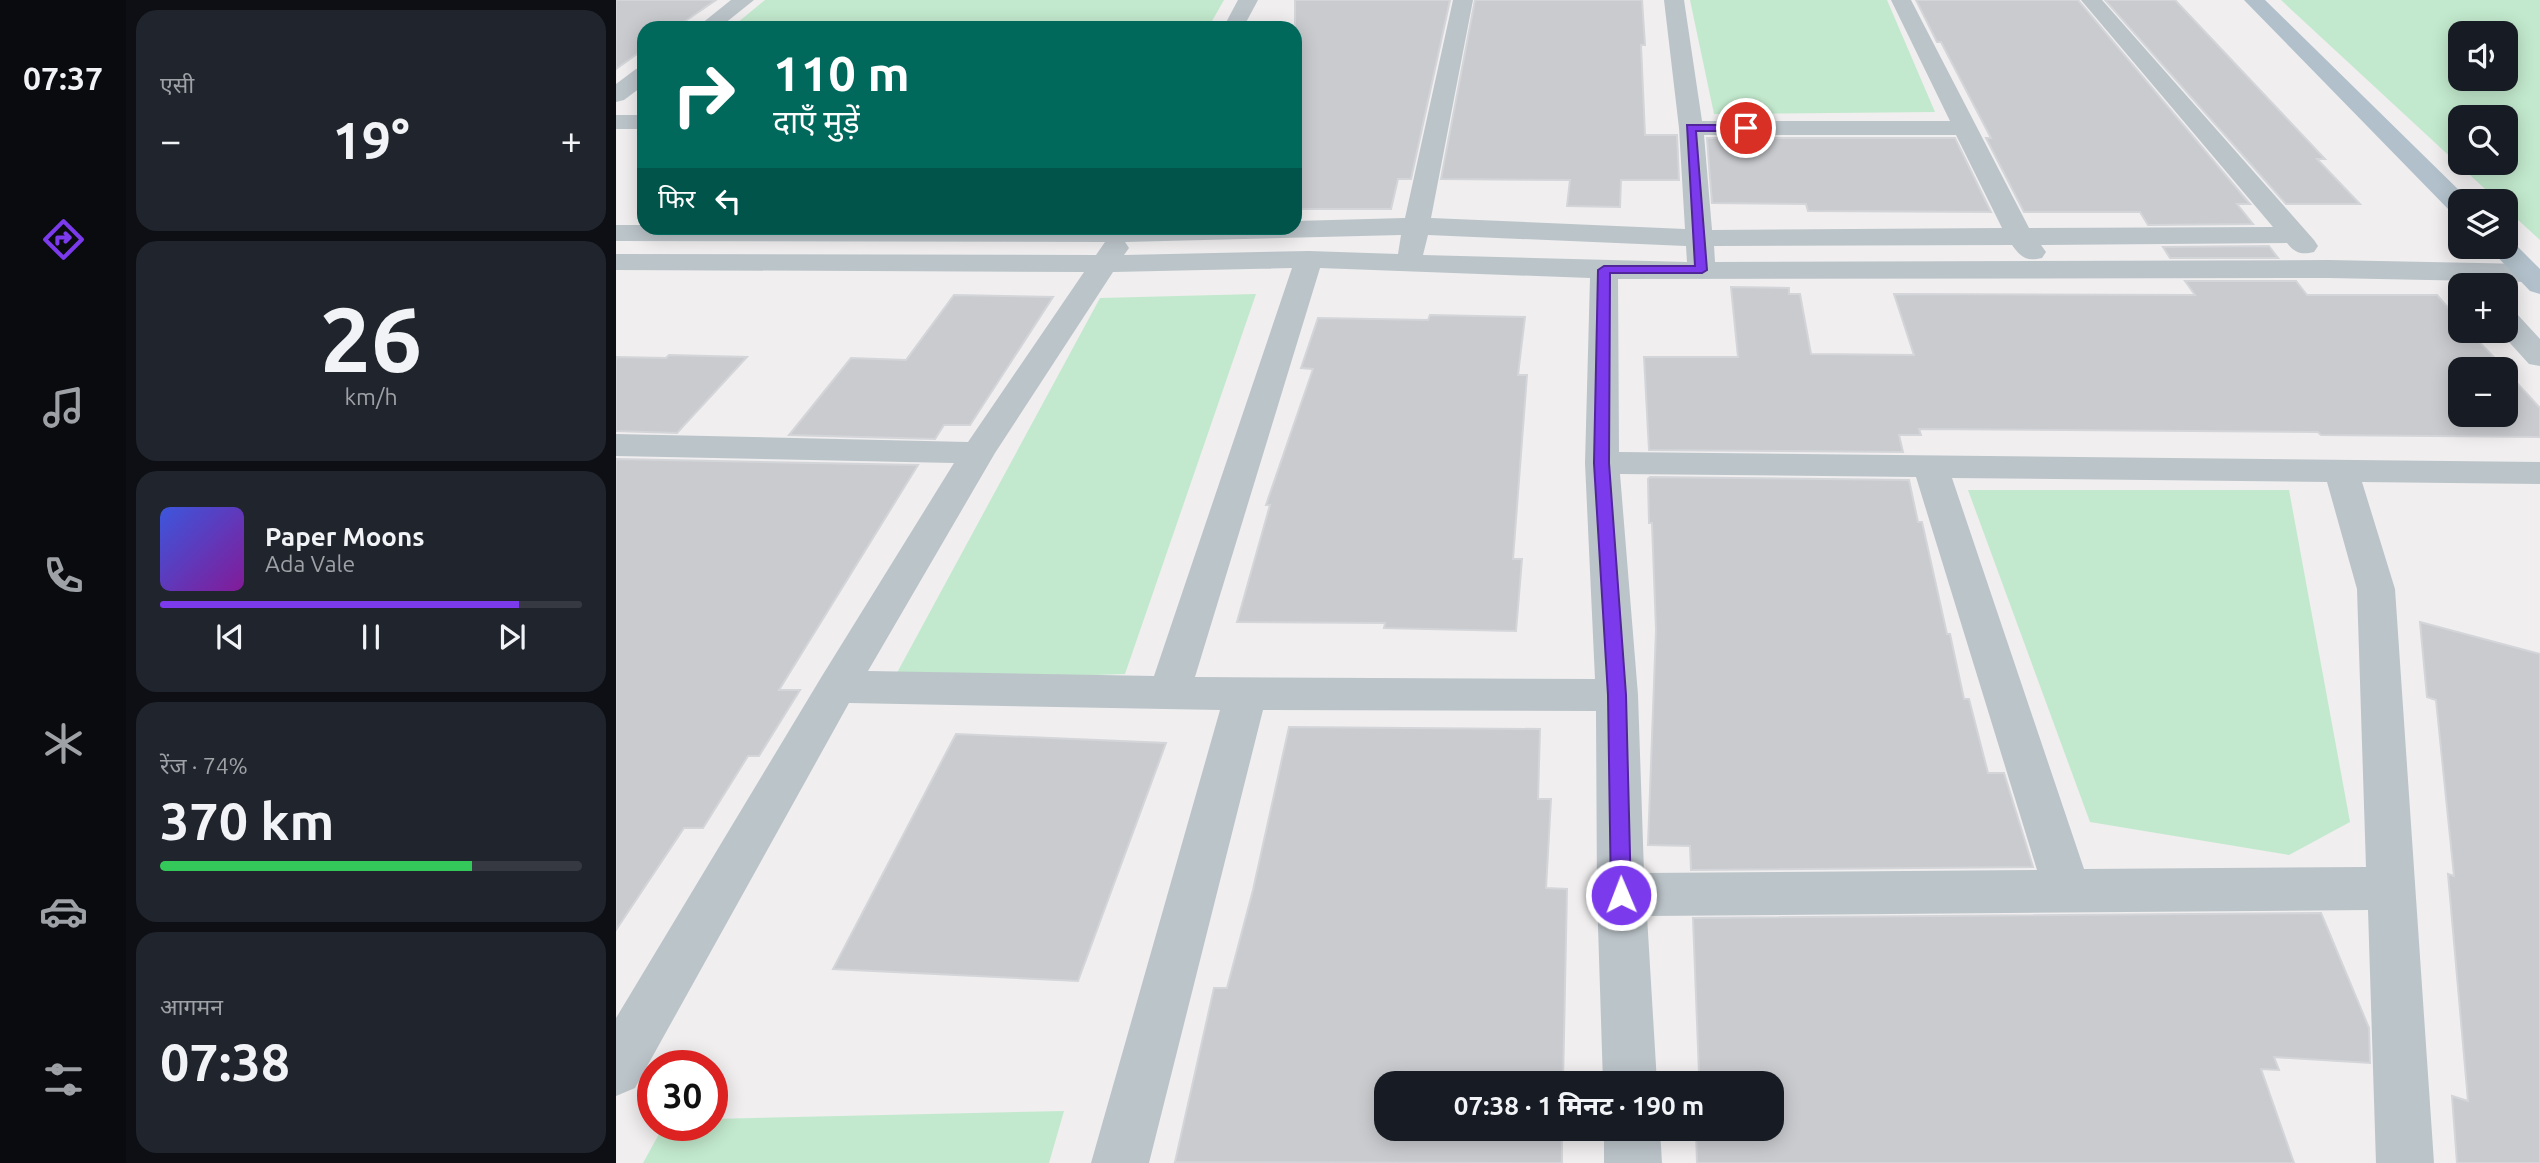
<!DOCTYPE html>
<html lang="hi">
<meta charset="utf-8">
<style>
body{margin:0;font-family:Ubuntu,"Noto Sans Devanagari",sans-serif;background:#20242c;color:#f1f3f6;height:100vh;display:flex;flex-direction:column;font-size:26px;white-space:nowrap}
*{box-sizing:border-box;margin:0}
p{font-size:23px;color:#9ea1a6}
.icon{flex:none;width:38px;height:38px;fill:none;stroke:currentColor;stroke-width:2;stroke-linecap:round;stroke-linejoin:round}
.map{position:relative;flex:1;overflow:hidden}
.sheet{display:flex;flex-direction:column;gap:10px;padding:10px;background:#0d0f14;width:490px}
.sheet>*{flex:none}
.top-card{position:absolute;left:21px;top:21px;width:665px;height:214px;border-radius:21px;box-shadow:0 4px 18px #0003;background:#00695c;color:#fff;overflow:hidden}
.buttons{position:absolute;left:1832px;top:21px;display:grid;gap:14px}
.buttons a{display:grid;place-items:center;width:70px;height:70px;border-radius:14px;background:#171b24;box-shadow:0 4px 18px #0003;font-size:35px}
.speed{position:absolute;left:21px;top:1050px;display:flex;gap:14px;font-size:35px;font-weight:700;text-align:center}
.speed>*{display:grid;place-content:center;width:91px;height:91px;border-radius:50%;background:#171b24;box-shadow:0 4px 18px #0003;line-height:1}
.speed .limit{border:10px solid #d22;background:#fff;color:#111}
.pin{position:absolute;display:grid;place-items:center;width:60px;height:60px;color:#fff;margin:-30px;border:4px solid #fff;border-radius:50%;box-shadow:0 2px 7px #0007}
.me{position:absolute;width:77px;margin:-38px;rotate:359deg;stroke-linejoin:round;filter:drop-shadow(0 0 5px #0008)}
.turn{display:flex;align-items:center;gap:24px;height:147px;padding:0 21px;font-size:32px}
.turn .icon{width:91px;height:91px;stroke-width:2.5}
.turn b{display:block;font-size:49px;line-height:60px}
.then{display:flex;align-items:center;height:66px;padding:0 21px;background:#0003;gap:14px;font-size:26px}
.big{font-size:52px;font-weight:700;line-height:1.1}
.sheet .widget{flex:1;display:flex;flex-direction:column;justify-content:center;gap:10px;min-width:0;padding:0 24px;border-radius:21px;background:#20242c}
.sheet .dial{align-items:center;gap:0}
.dial b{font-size:91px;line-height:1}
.song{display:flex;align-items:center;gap:21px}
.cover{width:84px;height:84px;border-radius:10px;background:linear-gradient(135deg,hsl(230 70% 55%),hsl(290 70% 35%))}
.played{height:7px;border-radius:4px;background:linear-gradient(90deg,#7c3aed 85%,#363941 85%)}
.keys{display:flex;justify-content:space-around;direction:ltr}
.heat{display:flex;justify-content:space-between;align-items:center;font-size:38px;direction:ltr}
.charge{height:10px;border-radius:5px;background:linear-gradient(90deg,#34c759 74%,#363941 0)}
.trip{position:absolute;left:758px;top:1071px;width:410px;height:70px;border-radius:21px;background:#171b24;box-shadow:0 4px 18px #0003;font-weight:700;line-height:70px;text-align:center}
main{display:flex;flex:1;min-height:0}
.menu{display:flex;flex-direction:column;width:126px;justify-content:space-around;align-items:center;background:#090b0e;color:#9ea1a6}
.menu .icon{width:49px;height:49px}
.menu .active{color:#7c3aed}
.menu b{font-size:32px;color:#f1f3f6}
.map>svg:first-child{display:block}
.green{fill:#c2e9cd;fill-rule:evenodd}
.building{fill:#c9cbcf;stroke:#d3d5d9;stroke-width:2}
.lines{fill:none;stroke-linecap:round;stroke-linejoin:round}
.minor{fill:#bbc4c9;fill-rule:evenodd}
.major{fill:#b1c0ca;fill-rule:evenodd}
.route{fill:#7c3aed;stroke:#51269a;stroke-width:2}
</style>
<main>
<nav class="menu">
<b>07:37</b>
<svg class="icon active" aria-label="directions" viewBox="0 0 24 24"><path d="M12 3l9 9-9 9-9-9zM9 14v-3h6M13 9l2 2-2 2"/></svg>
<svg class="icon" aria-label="music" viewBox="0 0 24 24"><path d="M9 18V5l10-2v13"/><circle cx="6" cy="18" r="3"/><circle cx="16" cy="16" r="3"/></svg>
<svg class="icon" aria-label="phone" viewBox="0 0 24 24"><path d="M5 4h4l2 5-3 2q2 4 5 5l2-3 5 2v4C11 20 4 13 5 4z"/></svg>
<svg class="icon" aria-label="climate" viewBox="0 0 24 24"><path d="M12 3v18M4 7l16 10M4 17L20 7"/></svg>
<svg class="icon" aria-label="car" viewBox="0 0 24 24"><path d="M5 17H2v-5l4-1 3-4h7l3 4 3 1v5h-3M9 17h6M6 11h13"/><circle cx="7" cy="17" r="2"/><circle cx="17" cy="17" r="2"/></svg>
<svg class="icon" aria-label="filters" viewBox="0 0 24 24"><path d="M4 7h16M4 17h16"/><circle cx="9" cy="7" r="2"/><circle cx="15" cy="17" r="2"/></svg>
</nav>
<section class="sheet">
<div class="widget"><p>एसी</p>
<div class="heat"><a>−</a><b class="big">19°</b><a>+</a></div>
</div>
<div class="widget dial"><b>26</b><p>km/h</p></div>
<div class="widget">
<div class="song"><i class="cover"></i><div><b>Paper Moons</b><p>Ada Vale</p></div></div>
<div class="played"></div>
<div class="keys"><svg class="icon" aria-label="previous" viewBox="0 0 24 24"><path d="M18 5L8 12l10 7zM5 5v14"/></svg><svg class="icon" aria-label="pause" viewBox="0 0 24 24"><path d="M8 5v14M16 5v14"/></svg><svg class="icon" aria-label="next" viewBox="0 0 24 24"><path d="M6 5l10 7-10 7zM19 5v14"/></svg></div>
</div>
<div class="widget"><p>रेंज · 74%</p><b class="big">370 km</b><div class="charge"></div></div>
<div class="widget"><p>आगमन</p><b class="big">07:38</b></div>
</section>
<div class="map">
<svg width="1924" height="1163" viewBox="0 0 1924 1163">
<rect width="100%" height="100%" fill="#f0eeef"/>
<g class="green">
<path d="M149 0H608L592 28H115Z"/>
<path d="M1074 0H1271L1319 112 1098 114Z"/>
<path d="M1665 0H1924V240L1890 209V201H1882ZM1890 33V79H1844V33ZM1890 117V163H1844V117Z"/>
<path d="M640 294 509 674 276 682 484 298Z"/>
<path d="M1352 490H1673L1734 822 1673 855 1474 822Z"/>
<path d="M448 1111 433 1163H27L48 1125H96V1119Z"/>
</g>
<g class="building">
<path d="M0 0H100L59 28H28V49L0 69Z"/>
<path d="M679 0H834L795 179H782L775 209H679Z"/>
<path d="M859 0H1026L1029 45H1025L1029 135H1061L1063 180H1005L1004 207 951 206 954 180 825 179Z"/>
<path d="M1300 0H1462L1634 204H1621L1637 224 1532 225 1524 212H1408L1370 138H1375L1325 42H1321Z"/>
<path d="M1489 0H1559L1709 159H1701L1744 204H1670Z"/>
<path d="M1091 138H1339L1375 212 1192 211 1190 204 1096 203Z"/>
<path d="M1653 246 1662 258H1554L1547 247Z"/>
<path d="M1569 281H1680L1691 295H1821L1844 321V331H1853L1889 369H1844V415H1890V371L1924 408V437L1705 435 1702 432 1303 429 1305 435H1283L1287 452 1033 450 1028 357H1122L1115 287 1173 288V294H1184L1195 354 1298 355 1278 294 1579 295Z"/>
<path d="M338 295 437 297 354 425H328L319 439 173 435 235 358 290 360Z"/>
<path d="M814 315 909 317 902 375H911L897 559H906L900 631 768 628 769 623 621 622 654 505H650L697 369 685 368 702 318 812 320Z"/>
<path d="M53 355 131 357 61 433 0 431V357L50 358Z"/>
<path d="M0 459 302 465 163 690H184L143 756H132L87 828H68L0 930Z"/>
<path d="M1034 477 1293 480 1302 522H1306L1331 634H1334L1348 699H1353L1372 773H1388L1417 867 1075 870 1074 846 1032 845 1040 630 1036 523H1033L1032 479Z"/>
<path d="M1804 622 1924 654V1163H1841L1836 1096 1852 1101 1832 874 1838 876 1820 700 1811 697Z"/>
<path d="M673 727 924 729 922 799H935L930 888 951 889 947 1083H770V1129H946V1163L559 1162 598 988H611L637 890Z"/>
<path d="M340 734 550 743 462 981 217 969Z"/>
<path d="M1705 913 1753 1028 1754 1063 1658 1057 1663 1070 1645 1069 1678 1163H1081L1080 1129H1155V1083H1078V1074H1083L1077 918Z"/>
</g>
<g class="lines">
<g class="minor">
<path d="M115 0H138L103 28H80Z"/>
<path d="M622 0H642L627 28H607Z"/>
<path d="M837 0H857L815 218 1069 229 1063 128 1048 0H1068L1086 121H1334L1275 0H1295L1413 228 1657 227 1465 0H1486L1698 240 1702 246 1698 252C1685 255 1679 253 1671 243L1425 245 1430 252 1426 258C1410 262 1405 257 1396 245L1098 246 1099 262 1713 260 1912 264 1922 267 1924 276 1912 282 1713 278 1002 279 1003 452 1924 462V484L1746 482 1779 589 1818 1163H1760L1752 910 1031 916 1041 1083H987L981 895 980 711 647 710 533 1163H475L604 710 233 703 19 1088 0 1096V1018L206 676 338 463 0 456V434L352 442 468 272 0 270V254L480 255 489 242 0 241V225H28V228H679V221L789 218ZM1088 135H1340L1386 228 1096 230ZM785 235 782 254 693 251 508 255 513 248 509 242ZM812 235 1070 246 1071 262 807 255ZM676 268 538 676 252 671 379 453 497 272ZM704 268 974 278 969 463 979 679 579 677ZM1004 474 1300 477 1421 870 1028 873 1022 695ZM1336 478 1711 482 1741 589 1750 867 1468 869Z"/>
<path d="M28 67V85L8 100 0 102V84L20 69Z"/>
<rect x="0" y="115" width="28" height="14"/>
<path d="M1890 311 1901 314 1924 339V366L1913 364 1883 331H1890Z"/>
<path d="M988 1129H1044L1046 1163H988Z"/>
</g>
<g class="major">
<path d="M1628 0H1649L1853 200 1844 201V214L1835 212Z"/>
<path d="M1890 240 1896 241 1924 269V294L1914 291 1872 247H1890Z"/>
</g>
</g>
<path class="route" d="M1071 125H1130L1135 128 1130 131H1080L1091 270 1086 273H994L993 463 1010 695 1015 895 1012 901 1005 904 998 901 995 895 992 695 978 463 982 270 988 266H1079Z"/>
</svg>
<div class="buttons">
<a><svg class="icon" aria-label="sound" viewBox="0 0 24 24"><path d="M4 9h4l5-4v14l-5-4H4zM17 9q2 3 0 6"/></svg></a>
<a><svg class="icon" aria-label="search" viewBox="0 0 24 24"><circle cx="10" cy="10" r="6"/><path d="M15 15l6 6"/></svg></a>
<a><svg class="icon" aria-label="layers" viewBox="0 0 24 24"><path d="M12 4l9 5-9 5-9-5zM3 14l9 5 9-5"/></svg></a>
<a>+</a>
<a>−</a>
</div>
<div class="speed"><div class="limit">30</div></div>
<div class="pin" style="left:1130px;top:128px;background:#d93025"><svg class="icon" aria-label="arrive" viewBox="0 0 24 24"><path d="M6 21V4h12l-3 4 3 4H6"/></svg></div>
<svg class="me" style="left:1005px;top:895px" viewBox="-20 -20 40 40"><circle r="17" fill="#7c3aed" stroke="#fff" stroke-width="3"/><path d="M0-11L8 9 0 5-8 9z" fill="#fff"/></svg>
<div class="trip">07:38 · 1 मिनट · 190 m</div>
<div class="top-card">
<div class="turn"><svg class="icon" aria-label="right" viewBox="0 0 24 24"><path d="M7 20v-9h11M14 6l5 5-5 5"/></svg><div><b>110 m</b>दाएँ मुड़ें</div></div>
<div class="then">फिर<svg class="icon" aria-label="left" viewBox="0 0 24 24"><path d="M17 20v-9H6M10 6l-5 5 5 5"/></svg></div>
</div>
</div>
</main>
